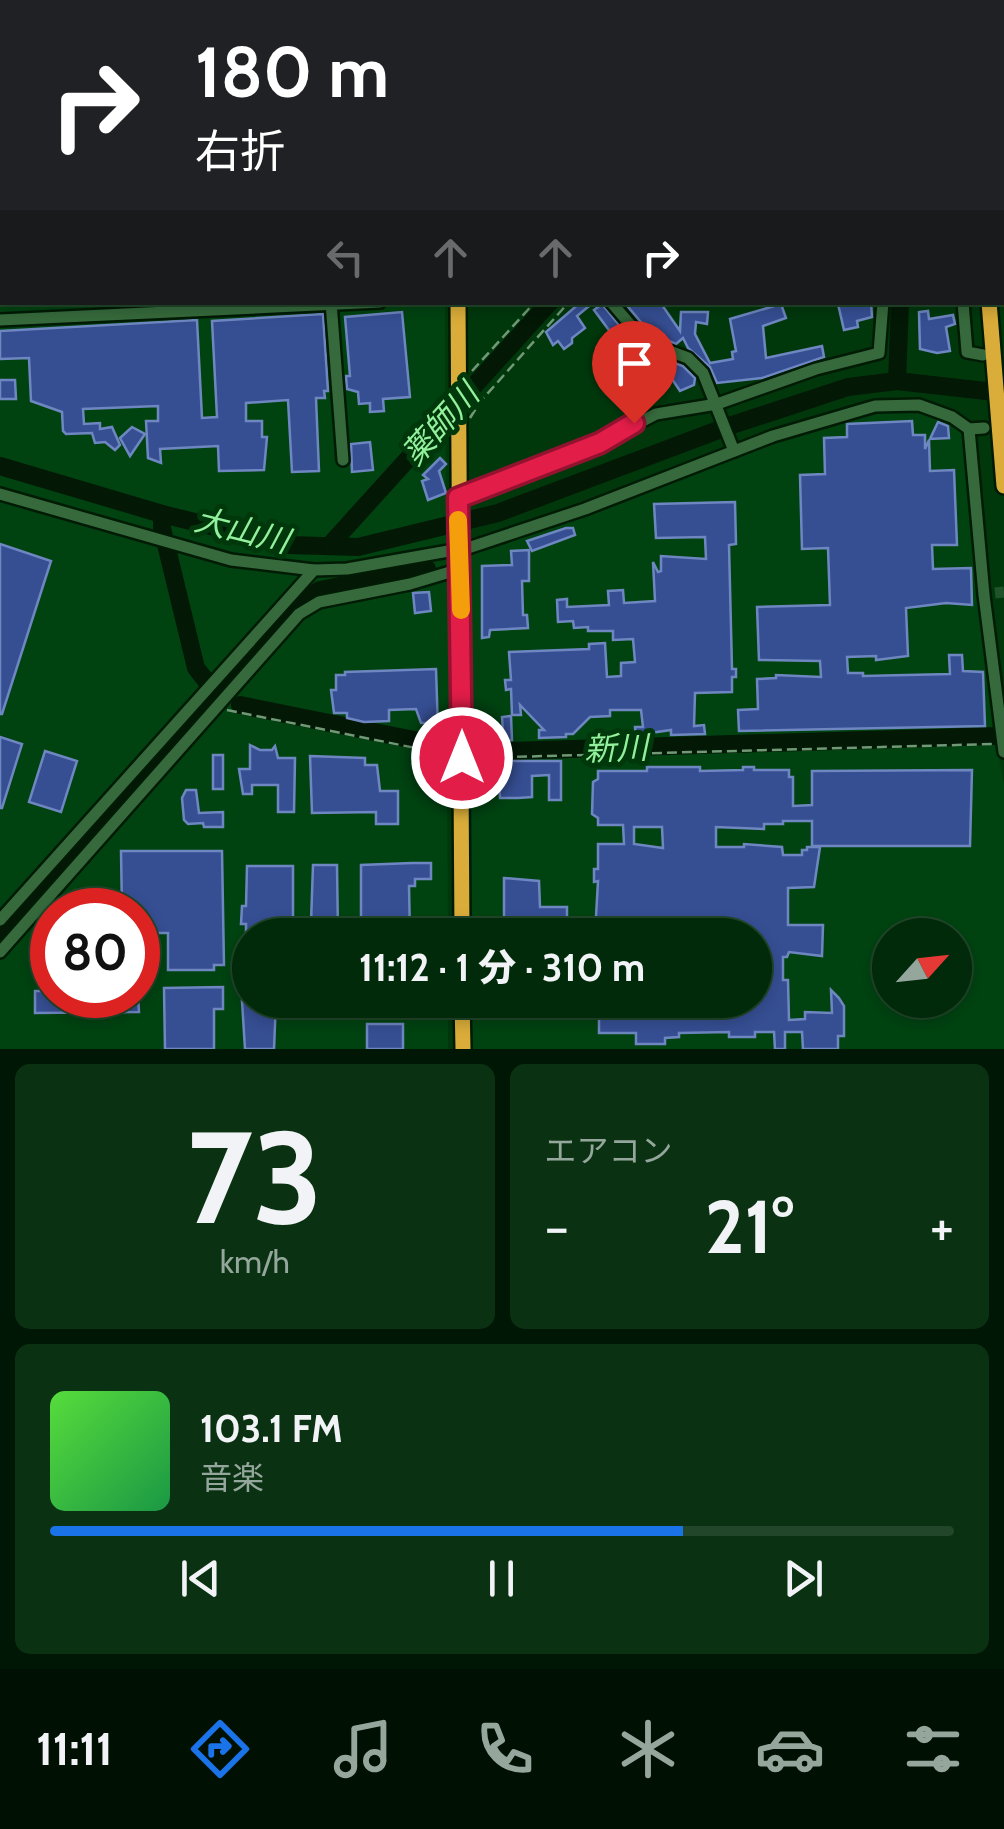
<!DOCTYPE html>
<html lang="ja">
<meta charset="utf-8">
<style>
body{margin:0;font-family:Cabin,"Noto Sans JP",sans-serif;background:#0a3212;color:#f1f3f6;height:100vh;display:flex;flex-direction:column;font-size:38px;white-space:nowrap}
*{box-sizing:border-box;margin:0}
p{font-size:32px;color:#95a79c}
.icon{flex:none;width:55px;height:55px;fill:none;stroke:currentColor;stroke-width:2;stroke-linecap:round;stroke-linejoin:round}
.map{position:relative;height:1049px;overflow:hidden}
.sheet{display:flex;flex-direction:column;gap:15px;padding:15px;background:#001705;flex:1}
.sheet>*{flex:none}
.guide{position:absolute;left:0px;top:0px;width:1005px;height:305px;box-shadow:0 5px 15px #0003,0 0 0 2px #22462a;background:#202124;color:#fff;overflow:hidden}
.needle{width:65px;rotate:63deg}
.buttons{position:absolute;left:872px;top:918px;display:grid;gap:20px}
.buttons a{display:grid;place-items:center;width:100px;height:100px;border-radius:50%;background:#002a09;box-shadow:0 5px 15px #0003,0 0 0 2px #22462a;font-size:50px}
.speed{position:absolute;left:30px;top:888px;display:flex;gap:20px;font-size:50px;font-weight:700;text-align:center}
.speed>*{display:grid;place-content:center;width:130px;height:130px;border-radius:50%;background:#002a09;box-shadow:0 5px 15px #0003,0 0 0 2px #22462a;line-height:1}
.speed .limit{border:15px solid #d22;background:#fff;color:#111}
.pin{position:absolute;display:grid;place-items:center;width:85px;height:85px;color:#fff;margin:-102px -42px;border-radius:50% 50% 50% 0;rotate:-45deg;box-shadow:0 0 10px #0007}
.pin .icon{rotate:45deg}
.me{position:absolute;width:110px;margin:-55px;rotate:0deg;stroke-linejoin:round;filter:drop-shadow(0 0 8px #0008)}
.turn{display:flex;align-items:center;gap:35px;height:210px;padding:0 30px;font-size:45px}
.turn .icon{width:130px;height:130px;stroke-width:2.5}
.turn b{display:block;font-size:70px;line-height:85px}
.lanes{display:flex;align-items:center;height:95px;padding:0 30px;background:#0003;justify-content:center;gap:50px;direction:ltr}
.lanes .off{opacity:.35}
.big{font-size:75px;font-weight:800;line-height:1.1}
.sheet .tile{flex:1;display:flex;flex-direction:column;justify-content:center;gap:15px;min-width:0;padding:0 35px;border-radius:15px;background:#0a3212}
.sheet .dial{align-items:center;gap:0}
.dial b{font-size:130px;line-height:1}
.song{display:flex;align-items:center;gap:30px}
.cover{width:120px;height:120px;border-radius:15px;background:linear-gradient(135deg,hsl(110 70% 55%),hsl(140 70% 35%))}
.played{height:10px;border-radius:5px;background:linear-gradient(90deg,#1a73e8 70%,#22462a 70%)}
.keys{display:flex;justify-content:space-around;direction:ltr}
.heat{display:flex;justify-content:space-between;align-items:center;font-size:55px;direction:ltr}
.sheet .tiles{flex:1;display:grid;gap:15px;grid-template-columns:1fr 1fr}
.tile:last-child{grid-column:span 2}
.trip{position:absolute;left:232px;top:918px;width:540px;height:100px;border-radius:50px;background:#002a09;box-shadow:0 5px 15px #0003,0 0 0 2px #22462a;font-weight:800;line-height:100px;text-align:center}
.menu{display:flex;height:160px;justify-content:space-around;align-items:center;background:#001104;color:#95a79c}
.menu .icon{width:70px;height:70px}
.menu .selected{color:#1a73e8}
.menu b{font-size:45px;color:#f1f3f6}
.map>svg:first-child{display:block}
.built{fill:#004311;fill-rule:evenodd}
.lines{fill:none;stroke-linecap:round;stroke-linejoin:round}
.river{stroke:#041806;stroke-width:18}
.building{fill:#364f93;stroke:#6f87c0;stroke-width:2.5;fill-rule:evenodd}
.minor-tunnel{stroke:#20532a;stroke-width:11;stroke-dasharray:11 5.5;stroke-linecap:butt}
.minor-casing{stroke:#021b05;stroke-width:16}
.highway-casing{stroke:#021b05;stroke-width:20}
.path{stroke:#709976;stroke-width:2.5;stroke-dasharray:10 5;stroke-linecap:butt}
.minor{stroke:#366a3c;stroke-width:11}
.highway{stroke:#daad3a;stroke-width:15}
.route-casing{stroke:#92132f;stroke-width:25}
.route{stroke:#e11d48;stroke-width:18}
.slow{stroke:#f59e0b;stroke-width:18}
.labels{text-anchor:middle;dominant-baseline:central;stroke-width:10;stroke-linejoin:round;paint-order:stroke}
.water-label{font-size:32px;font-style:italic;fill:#93f09c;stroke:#00380c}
</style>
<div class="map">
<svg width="1004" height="1049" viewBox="0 0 1004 1049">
<rect width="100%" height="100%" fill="#00380c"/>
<g class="built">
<path d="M253 0H428L429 2H200Z"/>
<path d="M466 0H810L467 2Z"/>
<path d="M0 12H2V302L445 303 446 545 451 574 455 579V736L447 758 448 935H250V1000H448V1049H0ZM52 910H138V995H52Z"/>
<path d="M918 409 961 429 993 726 1004 785V1049H472V1000H755V935H472L469 560 472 554 774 440 877 411ZM890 935H955V1000H890Z"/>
</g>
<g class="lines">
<g class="river">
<path d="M831 2 833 0"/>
<path d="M897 381 900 302"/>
<path d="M0 466 162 514 288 545 358 547 498 513 729 426 848 387 897 381 1004 393"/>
<path d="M162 514V528L196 668 207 682"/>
<path d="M329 546 550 302"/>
<path d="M240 705 474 752 996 736"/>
<path d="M0 937 296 606 320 590 427 569"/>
</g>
</g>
<g class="building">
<path d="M581 302H594L577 316 585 328 572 338V343L564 349 558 341 553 345 546 332Z"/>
<path d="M624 302 642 305 660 302 680 331 681 312H708L707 324 696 322 695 334 710 363 733 359 732 352 736 351 730 319 781 304 786 318 763 326 766 358 822 346 824 357 762 378 717 383 710 367 688 348 683 338 676 344 662 338 658 332 651 334Z"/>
<path d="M846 302H871L872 317 857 321 858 327 844 330 838 304Z"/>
<path d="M602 304 638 348 648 354 635 364 638 371 621 378 597 347 611 333 594 310Z"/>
<path d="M928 311 929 319 953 315 955 324 946 327 950 351 937 353 920 349 919 312Z"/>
<path d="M402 312 410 397 383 399 384 411 370 412V403L359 404 358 392 347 389 346 376H350L345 317Z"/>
<path d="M323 314 328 391H324L325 398H316L319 471 292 472 288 400 246 403V421H262V437H267L264 470 219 471 218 446 160 449 161 463 148 458 146 421H158V406L83 409 84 424 100 423V429L112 427 120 445 115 450 105 442 95 443 92 433 66 434 63 431 62 412 31 401 29 358 0 359V331L197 320 202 418 217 417 212 321Z"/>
<path d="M664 359 683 366 695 378 694 385 680 391 666 370 661 360Z"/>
<path d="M0 380H15L16 399H0Z"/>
<path d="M912 421 913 435H925V449L929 440 930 471 954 470 957 545H932L933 569 971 568 972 605 946 603 906 608 908 656 876 660V656L847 657 848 673H863V676L950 674 949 655H962L963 671 983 672 985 726 739 731 738 710 758 709 757 679 776 678V675L821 677 820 661 759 660 757 607 830 605 828 548 802 549 800 475 825 474 824 438 847 437V424Z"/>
<path d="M938 422 948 426 949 438 930 439Z"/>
<path d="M132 427 145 434 130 456 120 438Z"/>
<path d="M370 442 373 470 352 472 351 444Z"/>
<path d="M440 458 446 464 439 471 446 493 428 500 422 481 428 479 423 475Z"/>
<path d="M735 502 736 544 729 545 732 669H736V677H732V692L695 693 694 726 704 725 705 734 671 735V730L636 735 635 727H643L641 710H610V716L590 717 573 734H566V737L539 738V730H544L520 705 521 715H512L511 689 506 690 505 680H511L509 652 589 649V644L605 643 607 677 621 676V663L635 662 633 639 613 640V631H588V627L574 628 573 621 558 622 557 600 567 599V607L609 605 608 591 623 590 624 603 655 601 653 562 658 572 661 571V556L706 559 705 537 656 538 654 504Z"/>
<path d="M566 528H573L575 535 532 551 527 541Z"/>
<path d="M0 544 51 561 2 714H0Z"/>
<path d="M529 550V581H522L523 615H527L528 628 490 630 489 637 482 638V566L512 565 511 551Z"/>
<path d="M429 592 431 611 415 613 413 593Z"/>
<path d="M436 669 438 729H428V723H421L416 709 389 710V721L364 722 347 718V713H334L331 690H336V675H345V672Z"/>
<path d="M511 716 512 740 493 741V734L503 733 502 717Z"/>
<path d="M0 737 22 744 2 808H0Z"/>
<path d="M250 745 260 750H272L275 746 278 758H295L294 812H278V785H252V794H243L239 769H250Z"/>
<path d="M45 751 77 761 61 812 29 802Z"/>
<rect x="213" y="755" width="10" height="34"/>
<path d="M310 756 365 758V765H377L380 791H398V824H376V812L312 813Z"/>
<path d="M502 761H561V800H549V775L532 776V797L518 798H500L499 777H474L473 764Z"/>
<path d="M647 767H700V771L743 770V767H754V770H789V777H793V806L812 805V771L972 770 970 846H812V821H783V824H764V829L716 827V847H744V844L782 847 783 855H802V850H807V847H820L814 887 788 888V925H823L822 956 789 952 787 957H783V980H788L789 1020 805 1019V1012L832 1013 831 990 839 998 844 1006V1036H838V1049H803L802 1032H785V1049H775L774 1032H755V1037H729V1032L679 1033V1037L665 1038V1044H636V1033H599V1012H595V1000H755V935L595 934 598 881 594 882V869H598V844H624L623 825H598V818L592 814 593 782 598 779V771H647ZM634 827H662L663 848 634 844Z"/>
<path d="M186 790H196L199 813 223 812V827H204L203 823 188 824 184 820 182 798Z"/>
<path d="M121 851H222L224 965H214V970H168V933H138V910H122Z"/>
<path d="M412 863H431V879H415V886H409L410 935H361V865Z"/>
<path d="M313 865H337L338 935H314V923H311Z"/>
<path d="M247 866H293V925H298V935H246V924H241L242 906H246Z"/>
<path d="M504 878 539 881 540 907H567V935H504Z"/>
<path d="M43 953H52V995H138L139 1012 35 1013V991H44Z"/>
<path d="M223 987V1009H214V1049H165L164 988Z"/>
<path d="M242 1001H276L274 1049H245Z"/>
<rect x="367" y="1024" width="36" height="25"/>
</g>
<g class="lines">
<g class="minor-tunnel">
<path d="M1002 66 1004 65"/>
<path d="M995 593 1004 592"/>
</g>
<defs>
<g id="minor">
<path d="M940 0V2"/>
<path d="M913 2 914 0"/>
<path d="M331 302 343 460"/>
<path d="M611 302 645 342 688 358 703 373 734 451"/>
<path d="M963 302 967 352 983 355"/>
<path d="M0 320 380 302"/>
<path d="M969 429 984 595 1004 752"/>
<path d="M0 494 231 560 314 570"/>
<path d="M458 498 600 443 656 414 717 404 816 369 879 353 883 302"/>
<path d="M0 920 314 570 347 569 471 547 585 509 773 436 875 406 919 405 952 417 969 429 984 428"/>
<path d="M0 952 299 614 319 602 410 584 460 569"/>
</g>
<g id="highway">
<path d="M444 0V2"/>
<path d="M969 0V2"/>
<path d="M988 0V2"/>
<path d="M1002 233 1004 257"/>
<path d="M458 302 462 935"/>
<path d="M989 302 1004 486"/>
<path d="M462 1000 463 1049"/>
</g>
</defs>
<use href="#minor" class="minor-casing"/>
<use href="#highway" class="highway-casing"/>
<g class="path">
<path d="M810 2 813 0"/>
<path d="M847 2 850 0"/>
<path d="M472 371 535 302"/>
<path d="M470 418 480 402 569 302"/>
<path d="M227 710 450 755"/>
<path d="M472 758 994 744"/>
</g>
<use href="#minor" class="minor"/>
<use href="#highway" class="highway"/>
</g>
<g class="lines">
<defs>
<path id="route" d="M462 758 458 498 600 443 634 423"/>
</defs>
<use href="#route" class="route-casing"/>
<use href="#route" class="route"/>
<path class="slow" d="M458 520 461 610"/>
</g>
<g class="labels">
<g class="water-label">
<text transform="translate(440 424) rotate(-48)">薬師川</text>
<text transform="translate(242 530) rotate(14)">大山川</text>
<text transform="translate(616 748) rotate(-2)">新川</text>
</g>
</g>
</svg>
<div class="buttons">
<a><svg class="needle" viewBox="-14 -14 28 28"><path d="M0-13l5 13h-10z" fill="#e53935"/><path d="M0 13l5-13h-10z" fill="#95a79c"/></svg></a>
</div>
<div class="speed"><div class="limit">80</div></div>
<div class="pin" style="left:634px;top:423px;background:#d93025"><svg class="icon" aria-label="arrive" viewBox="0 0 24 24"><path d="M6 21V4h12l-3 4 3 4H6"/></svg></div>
<svg class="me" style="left:462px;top:758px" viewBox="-20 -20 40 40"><circle r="17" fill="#e11d48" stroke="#fff" stroke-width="3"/><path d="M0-11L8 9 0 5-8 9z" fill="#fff"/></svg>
<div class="trip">11:12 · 1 分 · 310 m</div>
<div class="guide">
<div class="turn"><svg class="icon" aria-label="right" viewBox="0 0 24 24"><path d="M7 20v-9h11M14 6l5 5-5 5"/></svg><div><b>180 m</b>右折</div></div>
<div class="lanes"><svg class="icon off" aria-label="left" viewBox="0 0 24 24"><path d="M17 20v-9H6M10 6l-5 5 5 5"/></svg><svg class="icon off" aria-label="ahead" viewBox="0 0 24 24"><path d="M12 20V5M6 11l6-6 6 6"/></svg><svg class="icon off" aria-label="ahead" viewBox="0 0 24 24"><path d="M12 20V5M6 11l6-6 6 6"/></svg><svg class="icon" aria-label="right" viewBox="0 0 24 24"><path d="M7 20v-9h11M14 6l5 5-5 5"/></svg></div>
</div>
</div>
<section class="sheet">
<div class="tiles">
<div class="tile dial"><b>73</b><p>km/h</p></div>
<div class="tile"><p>エアコン</p>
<div class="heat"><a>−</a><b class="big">21°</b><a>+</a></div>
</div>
<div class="tile">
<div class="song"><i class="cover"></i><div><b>103.1 FM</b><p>音楽</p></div></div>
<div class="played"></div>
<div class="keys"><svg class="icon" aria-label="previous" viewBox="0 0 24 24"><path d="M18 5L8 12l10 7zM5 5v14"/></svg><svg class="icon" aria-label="pause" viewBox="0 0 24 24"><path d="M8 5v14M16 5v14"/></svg><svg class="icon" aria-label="next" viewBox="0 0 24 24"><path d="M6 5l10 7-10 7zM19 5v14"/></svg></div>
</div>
</div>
</section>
<nav class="menu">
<b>11:11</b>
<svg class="icon selected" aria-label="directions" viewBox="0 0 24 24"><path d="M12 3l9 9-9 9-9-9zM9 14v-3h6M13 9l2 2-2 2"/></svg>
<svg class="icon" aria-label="music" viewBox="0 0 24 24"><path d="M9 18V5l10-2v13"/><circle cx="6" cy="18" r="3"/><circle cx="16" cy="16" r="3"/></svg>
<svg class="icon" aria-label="phone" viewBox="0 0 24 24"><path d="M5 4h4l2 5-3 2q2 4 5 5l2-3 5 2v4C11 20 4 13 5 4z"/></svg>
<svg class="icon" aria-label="climate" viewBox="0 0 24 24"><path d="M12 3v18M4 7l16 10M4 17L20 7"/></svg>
<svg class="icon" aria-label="car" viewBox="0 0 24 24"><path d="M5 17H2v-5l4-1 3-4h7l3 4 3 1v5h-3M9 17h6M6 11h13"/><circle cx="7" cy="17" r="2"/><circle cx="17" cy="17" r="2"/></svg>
<svg class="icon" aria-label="filters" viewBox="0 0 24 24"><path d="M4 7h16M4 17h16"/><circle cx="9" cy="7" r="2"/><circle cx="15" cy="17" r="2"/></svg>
</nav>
